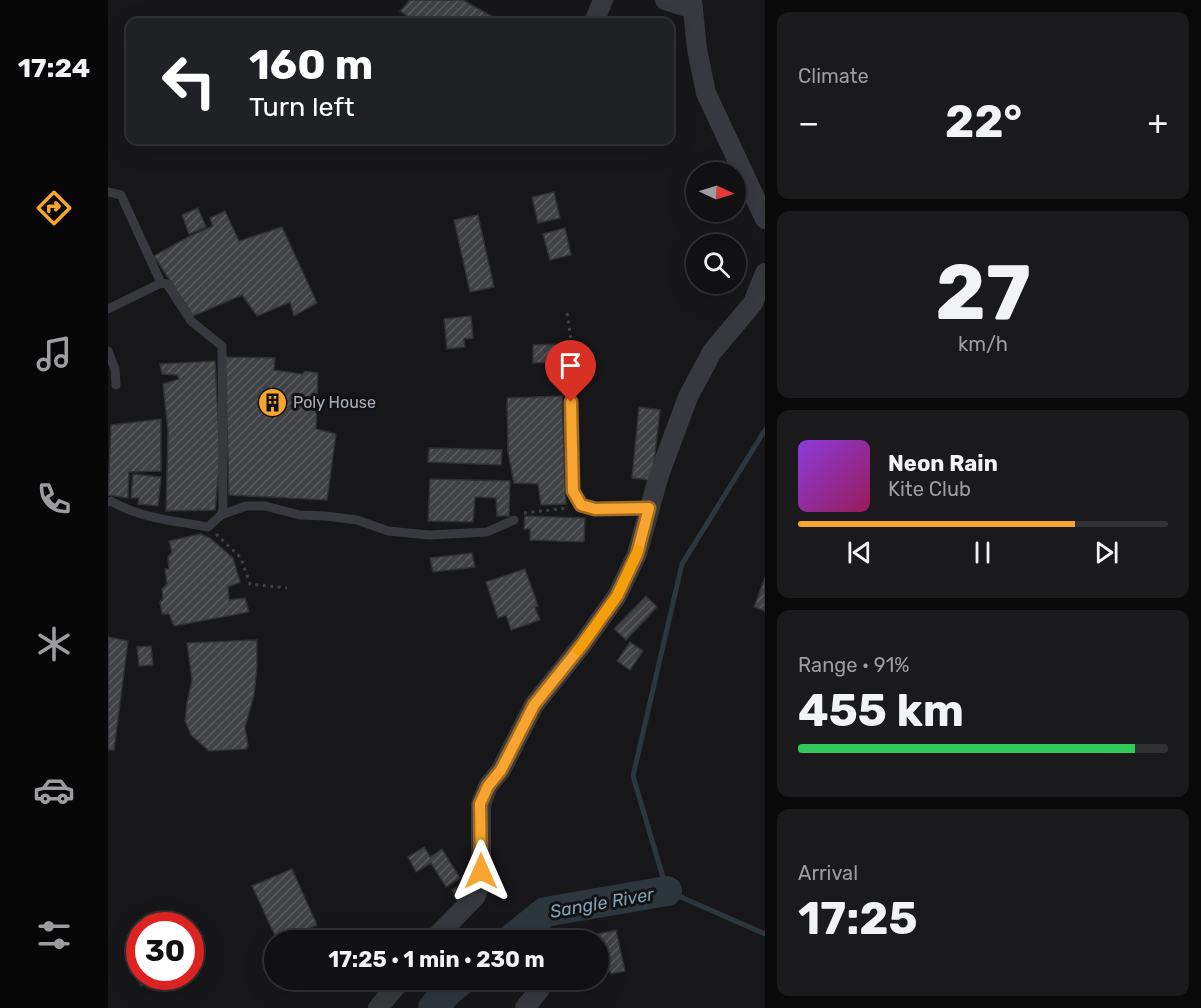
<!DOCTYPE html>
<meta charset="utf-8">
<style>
body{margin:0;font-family:Rubik,sans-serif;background:#1a1a1c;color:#f1f3f6;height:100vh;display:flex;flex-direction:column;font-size:22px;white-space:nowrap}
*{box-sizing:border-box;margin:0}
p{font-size:20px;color:#9c9da0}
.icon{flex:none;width:33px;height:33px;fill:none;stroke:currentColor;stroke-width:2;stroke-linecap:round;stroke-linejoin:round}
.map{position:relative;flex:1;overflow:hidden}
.drawer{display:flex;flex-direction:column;gap:12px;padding:12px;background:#09090a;width:436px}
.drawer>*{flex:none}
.guide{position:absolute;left:18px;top:18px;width:548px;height:126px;border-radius:12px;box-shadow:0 6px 24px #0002,0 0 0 2px #303133;background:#202124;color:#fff;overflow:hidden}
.needle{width:39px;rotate:94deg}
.controls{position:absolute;left:578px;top:162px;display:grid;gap:12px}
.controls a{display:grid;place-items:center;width:60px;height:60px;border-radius:50%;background:#111113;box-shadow:0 6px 24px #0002,0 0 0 2px #303133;font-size:30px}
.speed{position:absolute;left:18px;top:912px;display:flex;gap:12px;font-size:30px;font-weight:700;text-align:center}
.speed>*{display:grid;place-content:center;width:78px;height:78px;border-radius:50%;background:#111113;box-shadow:0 6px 24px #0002,0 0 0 2px #303133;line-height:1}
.speed .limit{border:9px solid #d22;background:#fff;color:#111}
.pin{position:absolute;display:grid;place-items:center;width:51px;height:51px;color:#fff;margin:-62px -26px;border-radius:50% 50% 50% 0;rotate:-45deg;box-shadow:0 0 6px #0007}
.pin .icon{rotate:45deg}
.me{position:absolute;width:66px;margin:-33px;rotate:0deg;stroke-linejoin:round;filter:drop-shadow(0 0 4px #0008)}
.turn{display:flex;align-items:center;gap:21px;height:126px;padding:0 24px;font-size:27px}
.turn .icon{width:78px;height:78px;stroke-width:2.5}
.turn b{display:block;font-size:42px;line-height:51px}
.big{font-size:45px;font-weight:700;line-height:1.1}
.drawer .tile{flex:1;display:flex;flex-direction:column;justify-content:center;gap:9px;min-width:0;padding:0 21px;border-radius:12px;background:#1a1a1c}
.drawer .dial{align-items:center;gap:0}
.dial b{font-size:78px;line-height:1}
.song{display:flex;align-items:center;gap:18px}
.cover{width:72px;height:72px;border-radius:9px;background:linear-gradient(135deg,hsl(270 70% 55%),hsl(330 70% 35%))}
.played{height:6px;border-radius:3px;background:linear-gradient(90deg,#f7a530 75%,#303133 75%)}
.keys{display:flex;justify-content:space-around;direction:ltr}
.heat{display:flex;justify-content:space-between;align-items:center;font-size:33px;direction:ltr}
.charge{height:9px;border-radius:4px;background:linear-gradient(90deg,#34c759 91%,#303133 0)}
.trip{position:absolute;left:156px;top:930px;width:345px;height:60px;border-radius:30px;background:#111113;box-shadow:0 6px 24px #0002,0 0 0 2px #303133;font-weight:700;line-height:60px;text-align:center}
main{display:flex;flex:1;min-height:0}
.tabs{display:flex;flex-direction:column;width:108px;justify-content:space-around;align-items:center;background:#070708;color:#9c9da0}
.tabs .icon{width:42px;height:42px}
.tabs .on{color:#f7a530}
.tabs b{font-size:27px;color:#f1f3f6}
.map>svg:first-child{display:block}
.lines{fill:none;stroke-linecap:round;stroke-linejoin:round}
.stream{stroke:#2c373d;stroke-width:5}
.river{stroke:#2c373d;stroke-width:30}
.building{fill:url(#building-hatch);stroke:#313135;stroke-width:1.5}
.path{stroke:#3e4045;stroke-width:3;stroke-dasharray:3 4.5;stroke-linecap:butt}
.lane{stroke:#38393e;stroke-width:9}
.street{stroke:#38393e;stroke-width:20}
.route-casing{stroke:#a16b1f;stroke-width:15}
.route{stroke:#f7a530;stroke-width:10}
.slow{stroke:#f59e0b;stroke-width:10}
.labels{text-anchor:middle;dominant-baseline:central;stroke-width:6;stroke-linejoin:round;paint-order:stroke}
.poi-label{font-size:16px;fill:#a8afb9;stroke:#121214;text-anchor:start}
.water-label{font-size:18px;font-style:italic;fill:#7fa0b5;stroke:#121214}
</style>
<main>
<nav class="tabs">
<b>17:24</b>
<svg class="icon on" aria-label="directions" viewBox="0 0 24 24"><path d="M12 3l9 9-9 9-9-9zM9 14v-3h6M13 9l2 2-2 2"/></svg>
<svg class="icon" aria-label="music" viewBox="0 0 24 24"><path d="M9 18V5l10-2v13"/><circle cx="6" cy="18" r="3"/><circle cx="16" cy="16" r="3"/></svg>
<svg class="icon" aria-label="phone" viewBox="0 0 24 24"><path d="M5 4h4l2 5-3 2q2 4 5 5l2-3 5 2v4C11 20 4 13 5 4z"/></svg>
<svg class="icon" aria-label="climate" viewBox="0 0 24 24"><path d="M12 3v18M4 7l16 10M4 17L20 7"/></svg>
<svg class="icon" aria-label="car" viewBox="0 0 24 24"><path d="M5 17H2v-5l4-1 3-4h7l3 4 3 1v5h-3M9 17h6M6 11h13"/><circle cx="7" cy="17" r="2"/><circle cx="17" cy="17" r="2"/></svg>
<svg class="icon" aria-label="filters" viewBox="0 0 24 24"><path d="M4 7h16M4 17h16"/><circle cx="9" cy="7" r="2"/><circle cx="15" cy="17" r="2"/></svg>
</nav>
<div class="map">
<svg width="657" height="1008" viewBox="0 0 657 1008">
<defs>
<pattern id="building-hatch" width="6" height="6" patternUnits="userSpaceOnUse" patternTransform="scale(1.5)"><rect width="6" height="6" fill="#414246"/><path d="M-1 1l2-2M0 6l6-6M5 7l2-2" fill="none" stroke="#5a5b5f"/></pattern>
</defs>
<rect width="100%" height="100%" fill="#171719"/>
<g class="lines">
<path class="stream" d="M657 430 574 564 525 776 559 891 657 934"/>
<g class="river">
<path d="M402 940 437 912 559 891"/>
<path d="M325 1008 340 991 354 980"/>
</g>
</g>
<g class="building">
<path d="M302 0H355L394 22H308L292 11Z"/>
<path d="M446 192 452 218 430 223 424 197Z"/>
<path d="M90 208 98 227 81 234 74 215Z"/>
<path d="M117 211 131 241 174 227 209 303 186 316 182 302 149 316 134 295 85 316 46 256 82 236 105 226 102 218Z"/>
<path d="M370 215 386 287 362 292 346 220Z"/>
<path d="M457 228 463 255 442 260 435 234Z"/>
<path d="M363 316 365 338 356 339 357 347 339 349 336 319Z"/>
<path d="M456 344V362L425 363V345Z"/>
<path d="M117 357 167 358 166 370 194 374 197 371 210 373 208 429 228 434 219 500 121 495Z"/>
<path d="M107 361 112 457 107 510 58 511 60 431 55 384 71 379 69 375 54 374 52 364Z"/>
<path d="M454 396 458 504 433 505 430 484 406 483 400 453 399 398Z"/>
<path d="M531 407 552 410 544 480 524 478Z"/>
<path d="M53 419V471L21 472 20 498 0 495 3 425Z"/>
<path d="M321 448 394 450 393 465 320 462Z"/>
<path d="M25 474 53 477 50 506 30 504 31 498H23Z"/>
<path d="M322 479 402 481 401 516H389L388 498 367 497 365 522 320 521Z"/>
<path d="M417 516 477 518 476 542 422 540V529H416Z"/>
<path d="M92 534 102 538 125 558 132 582 120 587 121 600 137 598 141 612 66 626 61 614H54L52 602 55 599 54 589 59 584 57 569H61L60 557 64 553 61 541Z"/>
<path d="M364 553 367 567 325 572 322 558Z"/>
<path d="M417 569 430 606 427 607 432 620 403 630 398 615 390 618 378 582Z"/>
<path d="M657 577V611L646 607Z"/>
<path d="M538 596 549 607 518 640 506 629Z"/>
<path d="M0 637 20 641 6 750H0Z"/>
<path d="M149 640V667L146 695 137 727 140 746 138 749 101 751 83 735 77 721 79 702 84 680 79 643Z"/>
<path d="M522 642 535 651 522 670 509 661Z"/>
<path d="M43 646 45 665 31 666 29 647Z"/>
<path d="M316 847 322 857 334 849 352 878 338 887 323 863 308 872 300 857Z"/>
<path d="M184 869 209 925 179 940H169L144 886Z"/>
<path d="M352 885 361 900 353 905 344 890Z"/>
<path d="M508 930 517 971 503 974 502 971 493 973 490 960V940H486L485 935Z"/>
<path d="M32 963V976H57L58 979 33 986 26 965Z"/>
</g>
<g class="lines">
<g class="path">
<path d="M459 313 464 346 463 391"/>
<path d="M416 513 460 508"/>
<path d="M108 534 133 558 142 584 179 588"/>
</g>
<g class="lane">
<path d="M0 192 13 195 53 283 0 309"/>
<path d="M0 351 7 369 8 385"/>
<path d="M463 402 465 491 473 505 487 509 541 508"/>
<path d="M0 502 3 501C31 518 68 521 100 527L113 515 115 510 114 346 83 321 59 284 53 283"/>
<path d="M113 515 138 506H157L192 515 218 516 249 520 280 531 321 535 379 532 406 520"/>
</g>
<g class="street">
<path d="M557 0 585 9"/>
<path d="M584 0 589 49 598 93 657 219"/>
<path d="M486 22 495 0"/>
<path d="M325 940 367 897 373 883V804L380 786 393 770 426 705 474 645 509 596 529 554 551 475 580 397 604 352 645 303 657 273"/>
<path d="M270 1008 293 980"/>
<path d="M417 1008 432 989"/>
</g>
</g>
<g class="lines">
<defs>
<path id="route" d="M373 871 372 804 380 786 393 770 426 705 474 645 509 596 529 554 541 508 487 509 473 505 465 491 463 402"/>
</defs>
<use href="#route" class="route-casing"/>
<use href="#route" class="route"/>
<path class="slow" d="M470 650 509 596 530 550"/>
</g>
<defs>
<symbol id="building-disc" viewBox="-11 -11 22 22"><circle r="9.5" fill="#f7a530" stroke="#121214"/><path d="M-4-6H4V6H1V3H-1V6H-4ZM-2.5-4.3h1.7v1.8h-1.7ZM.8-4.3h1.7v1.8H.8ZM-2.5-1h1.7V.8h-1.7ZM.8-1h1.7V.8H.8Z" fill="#111"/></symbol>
</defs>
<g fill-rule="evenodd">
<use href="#building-disc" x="148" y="386" width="33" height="33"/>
</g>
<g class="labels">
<g class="poi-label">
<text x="185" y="402">Poly House</text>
</g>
<g class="water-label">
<text transform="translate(494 903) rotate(-10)">Sangle River</text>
</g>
</g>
</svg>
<div class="controls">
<a><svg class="needle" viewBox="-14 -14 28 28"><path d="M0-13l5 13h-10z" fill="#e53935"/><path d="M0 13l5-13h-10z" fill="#9c9da0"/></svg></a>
<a><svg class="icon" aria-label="search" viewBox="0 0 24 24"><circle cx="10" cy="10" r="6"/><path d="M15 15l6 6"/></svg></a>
</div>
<div class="speed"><div class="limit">30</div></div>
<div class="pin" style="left:463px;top:402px;background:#d93025"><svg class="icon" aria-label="arrive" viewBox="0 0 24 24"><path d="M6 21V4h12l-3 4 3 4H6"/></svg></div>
<svg class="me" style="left:373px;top:871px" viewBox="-20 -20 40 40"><path d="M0-17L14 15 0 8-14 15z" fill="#f7a530" stroke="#fff" stroke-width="4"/></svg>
<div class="trip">17:25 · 1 min · 230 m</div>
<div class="guide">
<div class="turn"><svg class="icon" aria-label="left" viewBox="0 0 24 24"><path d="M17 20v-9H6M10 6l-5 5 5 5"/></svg><div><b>160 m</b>Turn left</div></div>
</div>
</div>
<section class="drawer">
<div class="tile"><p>Climate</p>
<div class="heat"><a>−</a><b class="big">22°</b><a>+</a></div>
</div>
<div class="tile dial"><b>27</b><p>km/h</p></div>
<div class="tile">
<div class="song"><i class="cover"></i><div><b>Neon Rain</b><p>Kite Club</p></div></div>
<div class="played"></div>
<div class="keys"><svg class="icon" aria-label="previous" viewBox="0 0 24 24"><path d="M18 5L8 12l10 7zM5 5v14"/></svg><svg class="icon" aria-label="pause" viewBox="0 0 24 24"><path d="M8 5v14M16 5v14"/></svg><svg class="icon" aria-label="next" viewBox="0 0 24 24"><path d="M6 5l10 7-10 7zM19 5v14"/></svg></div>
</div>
<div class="tile"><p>Range · 91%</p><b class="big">455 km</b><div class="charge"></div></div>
<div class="tile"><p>Arrival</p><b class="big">17:25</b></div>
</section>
</main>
